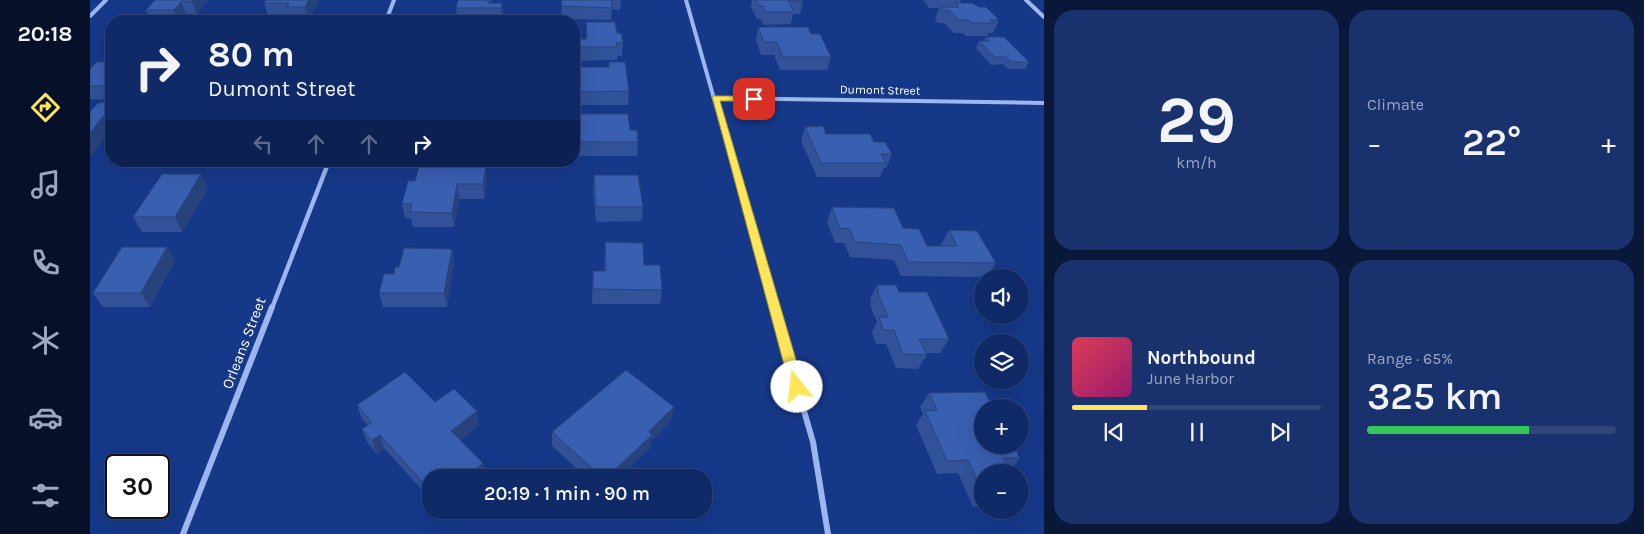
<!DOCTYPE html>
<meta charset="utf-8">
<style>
body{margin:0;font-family:Karla,sans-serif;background:#19326d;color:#f1f3f6;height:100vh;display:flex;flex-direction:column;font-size:19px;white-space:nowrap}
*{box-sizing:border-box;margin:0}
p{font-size:16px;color:#9ca7c0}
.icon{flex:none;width:28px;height:28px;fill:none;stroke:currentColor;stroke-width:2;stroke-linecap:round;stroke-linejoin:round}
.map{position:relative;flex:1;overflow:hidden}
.panel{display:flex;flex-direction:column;gap:10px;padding:10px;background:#091739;width:600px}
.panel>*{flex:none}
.banner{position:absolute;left:15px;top:15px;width:475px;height:152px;border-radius:20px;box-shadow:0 5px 20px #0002,0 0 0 1px #30467b;background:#102a67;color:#f1f3f6;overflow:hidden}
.buttons{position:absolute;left:884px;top:269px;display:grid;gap:10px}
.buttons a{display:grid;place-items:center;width:55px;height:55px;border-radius:50%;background:#102a67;box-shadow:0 5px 20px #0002,0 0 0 1px #30467b;font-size:25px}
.speed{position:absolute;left:15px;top:454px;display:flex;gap:10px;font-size:25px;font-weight:700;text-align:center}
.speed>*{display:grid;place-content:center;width:65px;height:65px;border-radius:50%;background:#102a67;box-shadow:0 5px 20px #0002,0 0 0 1px #30467b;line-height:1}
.speed .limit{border:2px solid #111;border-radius:8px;background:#fff;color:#111}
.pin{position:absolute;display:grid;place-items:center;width:42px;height:42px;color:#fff;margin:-21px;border-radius:10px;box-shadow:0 2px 8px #0006}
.me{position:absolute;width:55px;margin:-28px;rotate:344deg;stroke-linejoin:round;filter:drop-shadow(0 0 4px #0008)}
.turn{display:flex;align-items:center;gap:18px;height:105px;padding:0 20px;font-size:22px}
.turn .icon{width:65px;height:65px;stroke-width:2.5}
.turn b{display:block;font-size:35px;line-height:42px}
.lanes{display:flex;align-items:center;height:48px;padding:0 20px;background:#0003;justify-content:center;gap:25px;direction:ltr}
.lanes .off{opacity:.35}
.big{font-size:38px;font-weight:600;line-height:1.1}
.panel .card{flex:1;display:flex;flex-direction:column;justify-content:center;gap:8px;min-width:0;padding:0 18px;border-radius:20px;background:#19326d}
.panel .dial{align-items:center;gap:0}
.dial b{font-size:65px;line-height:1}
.song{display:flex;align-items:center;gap:15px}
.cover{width:60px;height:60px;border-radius:8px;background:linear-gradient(135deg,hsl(350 70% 55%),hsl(320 70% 35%))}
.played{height:5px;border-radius:2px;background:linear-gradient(90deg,#ffe55a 30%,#30467b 30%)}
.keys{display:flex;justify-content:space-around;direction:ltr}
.heat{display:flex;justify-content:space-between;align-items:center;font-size:28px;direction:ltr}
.charge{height:8px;border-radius:4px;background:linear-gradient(90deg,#34c759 65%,#30467b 0)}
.panel .tiles{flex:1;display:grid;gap:10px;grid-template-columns:repeat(2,1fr)}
.trip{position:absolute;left:332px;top:469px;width:290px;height:50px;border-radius:20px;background:#102a67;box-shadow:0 5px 20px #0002,0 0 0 1px #30467b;font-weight:600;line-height:50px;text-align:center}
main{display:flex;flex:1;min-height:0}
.dock{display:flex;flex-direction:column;width:90px;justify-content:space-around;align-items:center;background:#061129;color:#9ca7c0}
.dock .icon{width:35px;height:35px}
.dock .active{color:#ffe55a}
.dock b{font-size:22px;color:#f1f3f6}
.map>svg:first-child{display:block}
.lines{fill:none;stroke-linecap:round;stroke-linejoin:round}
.street-far2{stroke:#9cb7ef;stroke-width:4}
.street-far1{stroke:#9cb7ef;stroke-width:4.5}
.street{stroke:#9cb7ef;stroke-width:6}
.wall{fill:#315298}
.shaded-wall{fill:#28427c}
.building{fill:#395fb1;stroke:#28427c}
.route{fill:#ffe55a;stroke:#a6953a}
.labels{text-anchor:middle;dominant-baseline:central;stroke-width:5;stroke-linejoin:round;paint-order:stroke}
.far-street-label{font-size:12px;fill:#fff;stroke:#153889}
.street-label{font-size:15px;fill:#fff;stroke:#153889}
</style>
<main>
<nav class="dock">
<b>20:18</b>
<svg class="icon active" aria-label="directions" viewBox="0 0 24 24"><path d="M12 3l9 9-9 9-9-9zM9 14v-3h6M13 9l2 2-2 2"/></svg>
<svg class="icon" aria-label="music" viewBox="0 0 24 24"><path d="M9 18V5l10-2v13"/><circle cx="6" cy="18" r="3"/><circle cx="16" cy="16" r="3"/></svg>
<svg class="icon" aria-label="phone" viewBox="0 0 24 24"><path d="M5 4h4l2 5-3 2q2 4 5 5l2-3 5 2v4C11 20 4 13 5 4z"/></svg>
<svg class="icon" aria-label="climate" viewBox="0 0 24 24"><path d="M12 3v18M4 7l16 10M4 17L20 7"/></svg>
<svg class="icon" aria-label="car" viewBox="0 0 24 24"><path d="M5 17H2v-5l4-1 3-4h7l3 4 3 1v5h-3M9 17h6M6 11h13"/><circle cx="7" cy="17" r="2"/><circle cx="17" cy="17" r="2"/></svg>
<svg class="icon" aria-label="filters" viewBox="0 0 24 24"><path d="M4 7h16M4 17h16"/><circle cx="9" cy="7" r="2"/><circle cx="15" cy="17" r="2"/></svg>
</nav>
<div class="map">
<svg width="954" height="534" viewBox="0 0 954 534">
<rect width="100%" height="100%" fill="#153889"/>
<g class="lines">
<g class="street-far2">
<path d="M596 0 634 134"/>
<path d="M936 0 954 17"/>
<path d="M0 16 16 0"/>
<path d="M296 21 304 0"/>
<path d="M625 98 954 103"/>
</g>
<g class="street-far1">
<path d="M634 133 684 308"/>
<path d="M182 308 239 161"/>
</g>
<g class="street">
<path d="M684 307 723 442 738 534"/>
<path d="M93 534 182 307"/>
</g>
</g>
<g class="wall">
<path d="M65 0H118L107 14H96L90 21H61L56 10Z"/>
<path d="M229 0 219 20H200L198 15 178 16 174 3Z"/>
<path d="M368 0H401V3H412L413 15 412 20H368L366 8Z"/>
<path d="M472 0H531L530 10 522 9 521 20 471 19Z"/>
<path d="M662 0H713V1L710 14H703L701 24 674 25 671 19H667L661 7Z"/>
<path d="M833 0H871L870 3 909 20 903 33H898L897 36H876L873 33H864L854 23H848L845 19 849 8H839Z"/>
<path d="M496 22 527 33 533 42 532 56H527V60L484 61V39H496Z"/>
<path d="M668 27 721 34 741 57 737 70H690L684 55H671L666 40Z"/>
<path d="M896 37 939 62 935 69H918L913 64 901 65 886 48 889 41H894Z"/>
<path d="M21 62V100L0 99V69Z"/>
<path d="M519 62 539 91 538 105H486V67H519Z"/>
<path d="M484 114 540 130 548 142 547 156H484Z"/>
<path d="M715 127 736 134 784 142 802 154 796 168H794L790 177H727L711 141Z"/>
<path d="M120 161H140L139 163H121Z"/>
<path d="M111 174 118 188 92 232H52L43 217Z"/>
<path d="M504 175 553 207 552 221 506 222 503 190Z"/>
<path d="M318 181H397L394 199H369L364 227H323L321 218H315L312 204Z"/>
<path d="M742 207 813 228 837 246H852L851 245 859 230 906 263 897 277 811 276 804 260 760 257 754 243H745L737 222Z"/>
<path d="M515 242 554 265 572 290 570 304H502L503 271H514Z"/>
<path d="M77 247 85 261 60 307H13L3 293Z"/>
<path d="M362 249 364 263 357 307H293L289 293 309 267Z"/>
<path d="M787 285 809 292 859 339 850 353H836L837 355 828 369 806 368 796 344H786L782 332 787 322 780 305 781 302 780 299Z"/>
<path d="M839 393 930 458 919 471 892 472V507H883L868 473 847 474 826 425 833 414 830 407Z"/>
<path d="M345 402 389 425 370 440 396 477 341 478V500L294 448 287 454 277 442 272 429 278 425 272 419 267 405Z"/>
<path d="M581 421 561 441 560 448 529 478H497L462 446V432Z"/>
</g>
<g class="shaded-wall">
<path d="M103 0H118L107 14 102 2Z"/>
<path d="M219 0H229L219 20 215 7Z"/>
<path d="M91 2 96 14 90 21H88L84 10Z"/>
<path d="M412 3 413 15 412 20 411 8Z"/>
<path d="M21 107V130L0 157V133Z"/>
<path d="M396 167 397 181 394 199 393 184Z"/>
<path d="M111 174 118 188 92 232 85 217Z"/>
<path d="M367 184 369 199 364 227 362 213Z"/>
<path d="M77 247 85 261 60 307 51 293Z"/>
<path d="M362 249 364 263 357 307 354 293Z"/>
<path d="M584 407 581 421 561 441 560 448 529 478H516L559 432Z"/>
<path d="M387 411 389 425 364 444 361 431Z"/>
<path d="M290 435 294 448 287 454 282 440Z"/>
<path d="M393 463 396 477 395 478H376Z"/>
</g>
<g class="building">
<path d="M65 0H103L102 2H91L84 10H56Z"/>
<path d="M176 0H219L215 7H196L199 3H174Z"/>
<path d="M368 0H398V3H412L411 8H366Z"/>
<path d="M472 0H522V8L471 6Z"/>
<path d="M666 0H713V1H698L704 12H676L673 6H669Z"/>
<path d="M865 3H882L889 7H896L909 20H900L903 23H881L879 20H869L859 10H853L850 7H869Z"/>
<path d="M496 22H525L527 33H531L533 42 526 43 527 47H484V39H497Z"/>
<path d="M668 27H718L721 34H730L741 57H693L687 42H674Z"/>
<path d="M896 37H914L939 62H921L916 57H905L889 41H900Z"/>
<path d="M7 62H21V86H0V69Z"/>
<path d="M519 62H535L539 91 486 92V67H519Z"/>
<path d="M21 102V107L0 133V111H1L8 103Z"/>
<path d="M484 114H538L540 130H547L548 142H484Z"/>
<path d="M733 126 736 134H780L784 142H795L802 154H791L796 163H731L715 127Z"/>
<path d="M329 166 396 167 393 184H367L362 213 320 212 322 204H312L318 181H325Z"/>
<path d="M72 174H111L85 217H43Z"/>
<path d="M504 175H548L553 207H506Z"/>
<path d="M742 207 804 208 813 228 829 229 837 246H867L859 230 887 231 906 263 818 262 811 245 765 242 760 229 750 228Z"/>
<path d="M515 242 553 243 554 265H570L572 290 503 289V271H516Z"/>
<path d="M32 247H77L51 293H3Z"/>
<path d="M314 248 362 249 354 293H289L294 274H304L305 267H309Z"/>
<path d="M787 285H806L809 292H837L859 339H829L837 355 813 354 804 330H793L789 317H798L787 291H789Z"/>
<path d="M536 370 584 407 560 430 559 432 562 435 516 478H513L462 432Z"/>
<path d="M315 372 345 402 364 389 387 411 361 431 393 463 376 478H341V491L290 435 282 440 272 429 282 422 267 405Z"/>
<path d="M895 392 903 408H892V445H923L930 458H913L920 472H892V491L878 460 857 461 835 411 847 410 839 393Z"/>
</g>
<path class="route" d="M622 96H664L668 99 664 101H630L714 387 712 391H702L700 387Z"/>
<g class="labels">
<g class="far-street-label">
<text transform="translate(790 90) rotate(1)">Dumont Street</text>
</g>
<g class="street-label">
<text transform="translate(154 343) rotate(-69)">Orleans Street</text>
</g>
</g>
</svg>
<div class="buttons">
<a><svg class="icon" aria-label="sound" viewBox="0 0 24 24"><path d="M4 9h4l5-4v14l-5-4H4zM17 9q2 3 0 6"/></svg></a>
<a><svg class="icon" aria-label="layers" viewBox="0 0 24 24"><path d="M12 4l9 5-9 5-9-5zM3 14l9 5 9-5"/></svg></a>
<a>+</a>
<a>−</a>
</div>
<div class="speed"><div class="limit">30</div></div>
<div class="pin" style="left:664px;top:99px;background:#d93025"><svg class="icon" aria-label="arrive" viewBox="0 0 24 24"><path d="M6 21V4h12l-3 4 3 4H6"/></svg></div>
<svg class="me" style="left:707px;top:387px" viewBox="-20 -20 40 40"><circle r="19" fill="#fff"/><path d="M0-13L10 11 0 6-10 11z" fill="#ffe55a"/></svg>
<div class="trip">20:19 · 1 min · 90 m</div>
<div class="banner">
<div class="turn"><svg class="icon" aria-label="right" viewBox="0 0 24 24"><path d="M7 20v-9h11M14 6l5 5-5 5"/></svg><div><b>80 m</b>Dumont Street</div></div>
<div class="lanes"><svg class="icon off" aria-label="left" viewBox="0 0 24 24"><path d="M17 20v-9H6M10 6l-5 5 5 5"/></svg><svg class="icon off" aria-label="ahead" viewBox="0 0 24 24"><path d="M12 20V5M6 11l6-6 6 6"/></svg><svg class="icon off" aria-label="ahead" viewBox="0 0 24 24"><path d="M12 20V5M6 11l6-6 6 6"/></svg><svg class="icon" aria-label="right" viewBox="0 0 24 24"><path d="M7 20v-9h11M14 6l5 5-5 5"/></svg></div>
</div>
</div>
<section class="panel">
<div class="tiles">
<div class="card dial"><b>29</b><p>km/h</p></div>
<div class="card"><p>Climate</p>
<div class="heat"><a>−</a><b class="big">22°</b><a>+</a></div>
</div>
<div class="card">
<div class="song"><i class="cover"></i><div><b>Northbound</b><p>June Harbor</p></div></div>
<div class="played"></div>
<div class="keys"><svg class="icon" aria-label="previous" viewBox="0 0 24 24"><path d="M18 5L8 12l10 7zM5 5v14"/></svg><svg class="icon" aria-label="pause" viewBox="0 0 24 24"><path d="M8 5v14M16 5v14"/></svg><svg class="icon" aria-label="next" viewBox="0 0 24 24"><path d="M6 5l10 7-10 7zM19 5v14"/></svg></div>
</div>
<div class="card"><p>Range · 65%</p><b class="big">325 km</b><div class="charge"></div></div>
</div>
</section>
</main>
